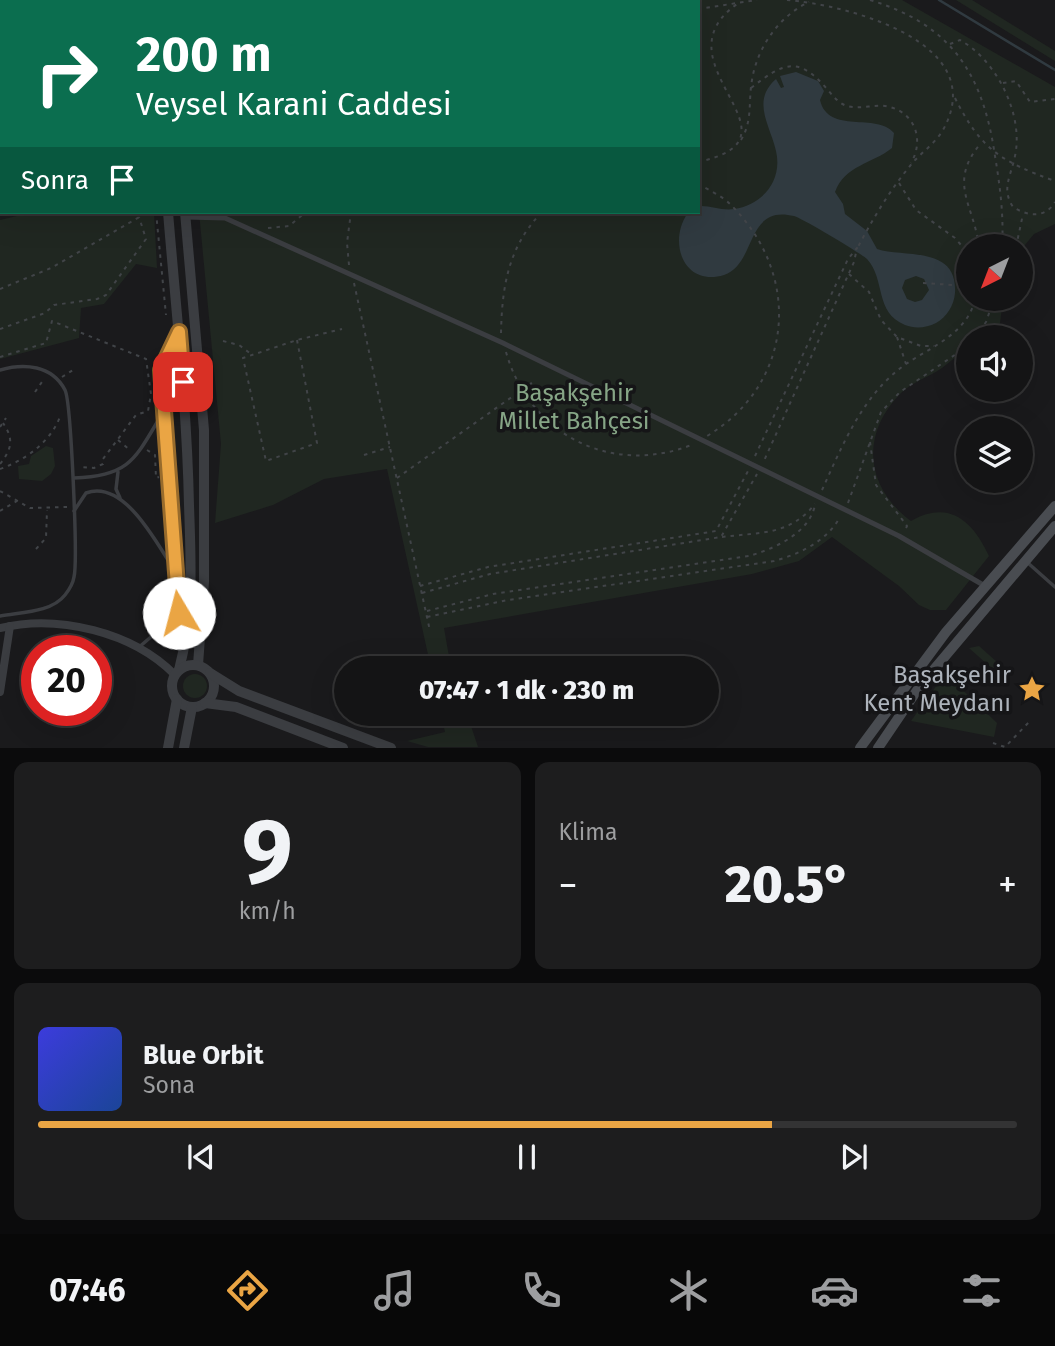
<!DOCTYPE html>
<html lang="tr">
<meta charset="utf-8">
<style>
body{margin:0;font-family:"Fira Sans",sans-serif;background:#1d1d1e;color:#f1f3f6;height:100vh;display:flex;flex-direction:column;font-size:26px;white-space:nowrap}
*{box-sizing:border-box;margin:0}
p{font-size:23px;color:#9d9ea0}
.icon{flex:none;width:38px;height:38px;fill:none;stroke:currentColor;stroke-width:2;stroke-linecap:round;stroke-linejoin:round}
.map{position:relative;height:748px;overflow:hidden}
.drawer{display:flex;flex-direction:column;gap:14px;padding:14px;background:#0b0b0c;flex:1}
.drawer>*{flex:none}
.banner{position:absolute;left:0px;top:0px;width:700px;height:214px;box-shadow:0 7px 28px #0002,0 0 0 2px #333334;background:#0b6e4f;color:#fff;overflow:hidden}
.needle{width:46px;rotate:222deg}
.fabs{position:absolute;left:956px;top:234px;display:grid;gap:14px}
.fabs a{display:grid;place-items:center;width:77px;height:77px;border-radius:50%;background:#141415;box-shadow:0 7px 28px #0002,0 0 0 2px #333334;font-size:35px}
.speed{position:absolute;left:21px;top:635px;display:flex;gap:14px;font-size:35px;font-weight:700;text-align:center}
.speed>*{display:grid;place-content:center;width:91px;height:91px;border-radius:50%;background:#141415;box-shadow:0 7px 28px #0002,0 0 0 2px #333334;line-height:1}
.speed .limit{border:10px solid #d22;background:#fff;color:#111}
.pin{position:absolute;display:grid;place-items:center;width:60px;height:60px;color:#fff;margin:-30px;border-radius:14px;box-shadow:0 4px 10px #0006}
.me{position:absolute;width:77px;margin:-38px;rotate:352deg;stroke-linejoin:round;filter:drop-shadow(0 0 5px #0008)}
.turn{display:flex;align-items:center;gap:24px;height:147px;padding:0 21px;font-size:32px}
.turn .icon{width:91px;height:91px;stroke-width:2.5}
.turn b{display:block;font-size:49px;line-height:60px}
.then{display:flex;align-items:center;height:66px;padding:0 21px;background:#0003;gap:14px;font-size:26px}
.big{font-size:52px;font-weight:800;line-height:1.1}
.drawer .widget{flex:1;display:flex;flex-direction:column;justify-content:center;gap:10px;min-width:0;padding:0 24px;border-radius:14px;background:#1d1d1e}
.drawer .dial{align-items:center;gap:0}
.dial b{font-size:91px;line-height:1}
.song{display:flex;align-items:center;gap:21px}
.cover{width:84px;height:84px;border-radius:10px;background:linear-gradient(135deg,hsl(240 70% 55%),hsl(220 70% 35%))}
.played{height:7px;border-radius:4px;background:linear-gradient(90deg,#eaa544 75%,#333334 75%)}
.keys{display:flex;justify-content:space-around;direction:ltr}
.heat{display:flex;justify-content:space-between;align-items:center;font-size:38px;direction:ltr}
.drawer .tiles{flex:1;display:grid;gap:14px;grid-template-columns:1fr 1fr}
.widget:last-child{grid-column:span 2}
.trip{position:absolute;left:334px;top:656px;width:385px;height:70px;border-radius:35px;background:#141415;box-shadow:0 7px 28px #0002,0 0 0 2px #333334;font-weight:800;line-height:70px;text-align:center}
.tabs{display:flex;height:112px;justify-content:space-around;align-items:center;background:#080808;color:#9d9ea0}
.tabs .icon{width:49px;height:49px}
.tabs .current{color:#eaa544}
.tabs b{font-size:32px;color:#f1f3f6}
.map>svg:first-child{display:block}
.green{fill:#202721}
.water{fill:#303a40;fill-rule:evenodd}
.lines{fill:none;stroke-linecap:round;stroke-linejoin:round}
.stream{stroke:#303a40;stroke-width:2.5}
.path{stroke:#414448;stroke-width:2;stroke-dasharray:3.5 5;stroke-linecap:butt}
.service{stroke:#3b3d41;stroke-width:3.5}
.pedestrian{stroke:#3b3d41;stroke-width:5}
.minor{stroke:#3b3d41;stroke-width:8}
.tertiary{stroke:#3b3d41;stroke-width:10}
.secondary{stroke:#494c51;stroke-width:10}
.route-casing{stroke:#986b2c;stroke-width:18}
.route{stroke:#eaa544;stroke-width:12}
.labels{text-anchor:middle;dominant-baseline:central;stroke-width:7;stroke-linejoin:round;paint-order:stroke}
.park-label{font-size:24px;fill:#86a586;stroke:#151517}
.poi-label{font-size:24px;fill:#adb3bb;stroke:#151517;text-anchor:end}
</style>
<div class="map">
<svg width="1055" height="748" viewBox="0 0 1055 748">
<rect width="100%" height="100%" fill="#1a1a1c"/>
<g class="green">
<path d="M574 0H902L1055 87V224L1034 234 1020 251V247H968V299H1003L999 331 987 338H968V348C959 354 951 361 942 368 929 377 912 382 901 393 860 434 865 487 911 521 949 499 973 521 989 556L946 610H930L919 605 899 586 832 537 799 561 752 574 444 628 451 668H431L387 469 324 479 273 505 215 523 221 444 199 212H698V2H567Z"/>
<path d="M956 0H972L1055 51V61Z"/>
<path d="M34 212H154L157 268 136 264 104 304 81 308 79 338 0 359V220Z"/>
<path d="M46 446 53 448 55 466 51 474 42 481 19 479 18 466 29 464 31 456Z"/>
<path d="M979 646 1007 671 1006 681 969 648Z"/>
<circle cx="195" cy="686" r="12"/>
<path d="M949 677 997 723 994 737 911 721 942 678Z"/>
<path d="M441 714H467L478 747H428L407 741 445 732Z"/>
</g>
<path class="water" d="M796 72 818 81 824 91 820 100C828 135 877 112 894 133L892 148C872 164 845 165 835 192L843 204 845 214 867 231 877 249C904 258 958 245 955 293 954 305 947 317 936 323 926 328 915 329 905 325 874 312 886 280 867 259 862 254 800 217 794 216 745 204 757 264 724 275 684 287 668 243 687 214L698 212 701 206C712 206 723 211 734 209 762 205 783 181 776 151 770 125 751 101 776 79L781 88 784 87 780 76ZM916 276 924 279 929 290 922 300 915 302 907 299 902 288 905 280Z"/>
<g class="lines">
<g class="stream">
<path d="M939 0 1055 70"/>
<path d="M479 2 487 0"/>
</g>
<g class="path">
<path d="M787 0C847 5 992 42 943 130 934 145 920 153 910 166 890 190 872 220 858 247"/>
<path d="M870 0C952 25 983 74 995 156 1000 186 1004 216 1002 247"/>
<path d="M678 2 683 0"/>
<path d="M698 9 757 0"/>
<path d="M950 44 960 40C996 60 1024 114 1015 156 1011 176 1001 189 1013 207 1027 216 1045 219 1055 202"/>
<path d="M1003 83 1016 81 1030 102 1055 99"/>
<path d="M751 88C783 63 798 55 827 89 833 96 838 103 847 106 860 110 877 103 890 107 916 114 924 141 911 163"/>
<path d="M955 98C981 150 1002 162 1055 181"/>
<path d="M741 140C753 120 748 102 752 80 757 48 779 16 809 2"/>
<path d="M698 162C815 137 649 62 740 2"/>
<path d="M899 183 916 210 955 238 968 253"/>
<path d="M698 184C709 190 722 196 730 204 802 274 795 383 707 436"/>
<path d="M156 212 166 315"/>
<path d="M268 228 289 226 306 212"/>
<path d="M979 247C974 204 947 183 981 143"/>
<path d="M1016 247 1023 214"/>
<path d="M349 265 347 243 351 212"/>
<path d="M849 274 869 292 881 320 897 337 921 346H934"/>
<path d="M354 283 430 631"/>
<path d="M923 283 968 286"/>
<path d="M0 289 51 268 148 212"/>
<path d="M0 329 45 313 54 305 97 299 106 295 146 239 139 217"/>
<path d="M501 333C502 287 508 247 542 212"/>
<path d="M897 337 906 364"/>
<path d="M975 338 986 322 994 299"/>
<path d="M297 340 317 443 266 461 243 358 297 340 342 329"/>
<path d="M223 341 239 345 251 354"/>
<path d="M506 352C530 436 613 477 694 444"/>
<path d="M0 357 46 343 52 321 146 359 151 394 148 411 136 415 103 459V464L94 468 79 467"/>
<path d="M62 377 73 370"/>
<path d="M35 392 44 379"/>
<path d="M0 427 6 418"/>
<path d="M118 440 130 450"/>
<path d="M870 442 876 485 907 526 905 530"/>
<path d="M147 450 155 455 156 478 159 477"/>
<path d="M364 455 390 447"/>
<path d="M755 456 848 259 857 248 854 262 763 463"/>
<path d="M0 464C12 449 14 439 3 423"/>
<path d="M0 469C26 460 52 441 61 414"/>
<path d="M397 478 536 380"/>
<path d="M822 490C843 444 863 394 906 364 931 347 968 333 975 299"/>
<path d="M0 491 30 508 68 507"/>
<path d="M848 503 881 412 900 392 968 346"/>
<path d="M0 511 17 501"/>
<path d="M722 537C760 532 789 536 815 504"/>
<path d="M36 549 46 538 47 510"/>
<path d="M420 586 488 567 716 531 748 471"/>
<path d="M422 593 490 574 721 537 757 474"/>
<path d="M427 611 493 594 749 556C773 549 809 534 815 505"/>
<path d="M427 617 508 600 774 561C800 554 827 541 840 517"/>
<path d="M993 743 1005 747 1030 721"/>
</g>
<g class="service">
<path d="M177 337 164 362 161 377 176 610 185 620"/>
<path d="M0 370C24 363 52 365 65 390 71 402 78 560 74 577 73 583 69 590 65 595 51 613 20 612 0 616"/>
<path d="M118 472 116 489 120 498"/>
<path d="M74 478C130 476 135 459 162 414"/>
<path d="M74 511 86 493C124 479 156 542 173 568"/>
<path d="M1028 563 1055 587"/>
<path d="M138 648 179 613"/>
</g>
<path class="pedestrian" d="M186 217 225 218 503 343 899 536 985 586"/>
<g class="minor">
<path d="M0 12 2 11"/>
<path d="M0 72 2 71"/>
<path d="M0 628C58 614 133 632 175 675"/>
<path d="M0 692 10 626"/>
</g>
<g class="tertiary">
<path d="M154 0 155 2"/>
<path d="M171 0V2"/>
<path d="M0 119H2"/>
<path d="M0 133 2 134"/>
<path d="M168 212C176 310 187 407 189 505 191 566 194 611 179 670"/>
<path d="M185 212 204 430V582L198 665"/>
<circle cx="193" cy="686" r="21"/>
<path d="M210 673 239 691 391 748"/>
<path d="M205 703 236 707 343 748"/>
<path d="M168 748 177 699"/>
<path d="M184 748 192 707"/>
</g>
<g class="secondary">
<path d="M860 748 946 632 1055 506"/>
<path d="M878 748 920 686 1055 526"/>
</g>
</g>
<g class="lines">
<defs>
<path id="route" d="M179 613 161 370 179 332 183 382"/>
</defs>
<use href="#route" class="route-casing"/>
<use href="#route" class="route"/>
</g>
<defs>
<symbol id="sight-bare" viewBox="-9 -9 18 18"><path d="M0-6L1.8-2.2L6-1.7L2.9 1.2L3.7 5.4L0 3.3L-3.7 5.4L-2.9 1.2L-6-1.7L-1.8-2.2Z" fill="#eaa544" stroke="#151517" stroke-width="2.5" paint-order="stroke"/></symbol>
</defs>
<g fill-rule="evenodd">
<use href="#sight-bare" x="1013" y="670" width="38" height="38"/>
</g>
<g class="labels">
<g class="park-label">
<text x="574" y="393">Başakşehir<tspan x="574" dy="28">Millet Bahçesi</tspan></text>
</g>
<g class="poi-label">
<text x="1011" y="675">Başakşehir<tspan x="1011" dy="28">Kent Meydanı</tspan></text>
</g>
</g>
</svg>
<div class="fabs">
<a><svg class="needle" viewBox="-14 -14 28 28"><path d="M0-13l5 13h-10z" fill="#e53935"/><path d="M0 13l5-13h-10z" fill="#9d9ea0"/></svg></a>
<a><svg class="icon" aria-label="sound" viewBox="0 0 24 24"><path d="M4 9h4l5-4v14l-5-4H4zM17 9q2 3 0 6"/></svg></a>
<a><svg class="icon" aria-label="layers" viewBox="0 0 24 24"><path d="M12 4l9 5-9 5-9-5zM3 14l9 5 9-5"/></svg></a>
</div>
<div class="speed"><div class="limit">20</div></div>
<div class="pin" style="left:183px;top:382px;background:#d93025"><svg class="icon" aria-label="arrive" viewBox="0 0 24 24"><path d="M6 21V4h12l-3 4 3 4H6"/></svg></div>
<svg class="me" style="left:179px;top:613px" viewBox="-20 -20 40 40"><circle r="19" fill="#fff"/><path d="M0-13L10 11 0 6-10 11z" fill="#eaa544"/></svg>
<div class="trip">07:47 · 1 dk · 230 m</div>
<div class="banner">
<div class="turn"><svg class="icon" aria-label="right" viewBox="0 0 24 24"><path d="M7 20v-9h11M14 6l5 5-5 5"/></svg><div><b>200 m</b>Veysel Karani Caddesi</div></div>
<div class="then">Sonra<svg class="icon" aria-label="arrive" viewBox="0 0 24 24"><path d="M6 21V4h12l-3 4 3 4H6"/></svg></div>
</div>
</div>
<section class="drawer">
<div class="tiles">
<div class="widget dial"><b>9</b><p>km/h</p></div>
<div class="widget"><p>Klima</p>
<div class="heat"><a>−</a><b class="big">20.5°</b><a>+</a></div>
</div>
<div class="widget">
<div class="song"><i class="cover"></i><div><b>Blue Orbit</b><p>Sona</p></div></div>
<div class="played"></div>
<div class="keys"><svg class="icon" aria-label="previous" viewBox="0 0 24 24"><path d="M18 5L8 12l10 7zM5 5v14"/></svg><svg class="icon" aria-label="pause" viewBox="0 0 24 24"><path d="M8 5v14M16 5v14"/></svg><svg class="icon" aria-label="next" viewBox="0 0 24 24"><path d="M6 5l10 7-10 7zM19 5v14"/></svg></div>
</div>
</div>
</section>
<nav class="tabs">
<b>07:46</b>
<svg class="icon current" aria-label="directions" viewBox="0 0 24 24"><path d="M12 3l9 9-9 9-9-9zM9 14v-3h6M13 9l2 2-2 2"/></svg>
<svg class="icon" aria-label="music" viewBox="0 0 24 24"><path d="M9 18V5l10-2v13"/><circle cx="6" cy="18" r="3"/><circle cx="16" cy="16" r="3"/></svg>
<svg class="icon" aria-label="phone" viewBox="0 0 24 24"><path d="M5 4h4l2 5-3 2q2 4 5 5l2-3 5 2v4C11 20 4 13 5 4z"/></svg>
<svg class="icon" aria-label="climate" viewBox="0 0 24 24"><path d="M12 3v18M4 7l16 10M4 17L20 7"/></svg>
<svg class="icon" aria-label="car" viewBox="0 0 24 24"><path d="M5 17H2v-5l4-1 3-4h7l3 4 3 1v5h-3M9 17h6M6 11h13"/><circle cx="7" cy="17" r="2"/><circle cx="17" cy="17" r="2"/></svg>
<svg class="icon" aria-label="filters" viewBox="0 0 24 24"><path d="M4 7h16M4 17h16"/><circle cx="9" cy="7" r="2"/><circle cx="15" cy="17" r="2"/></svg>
</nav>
